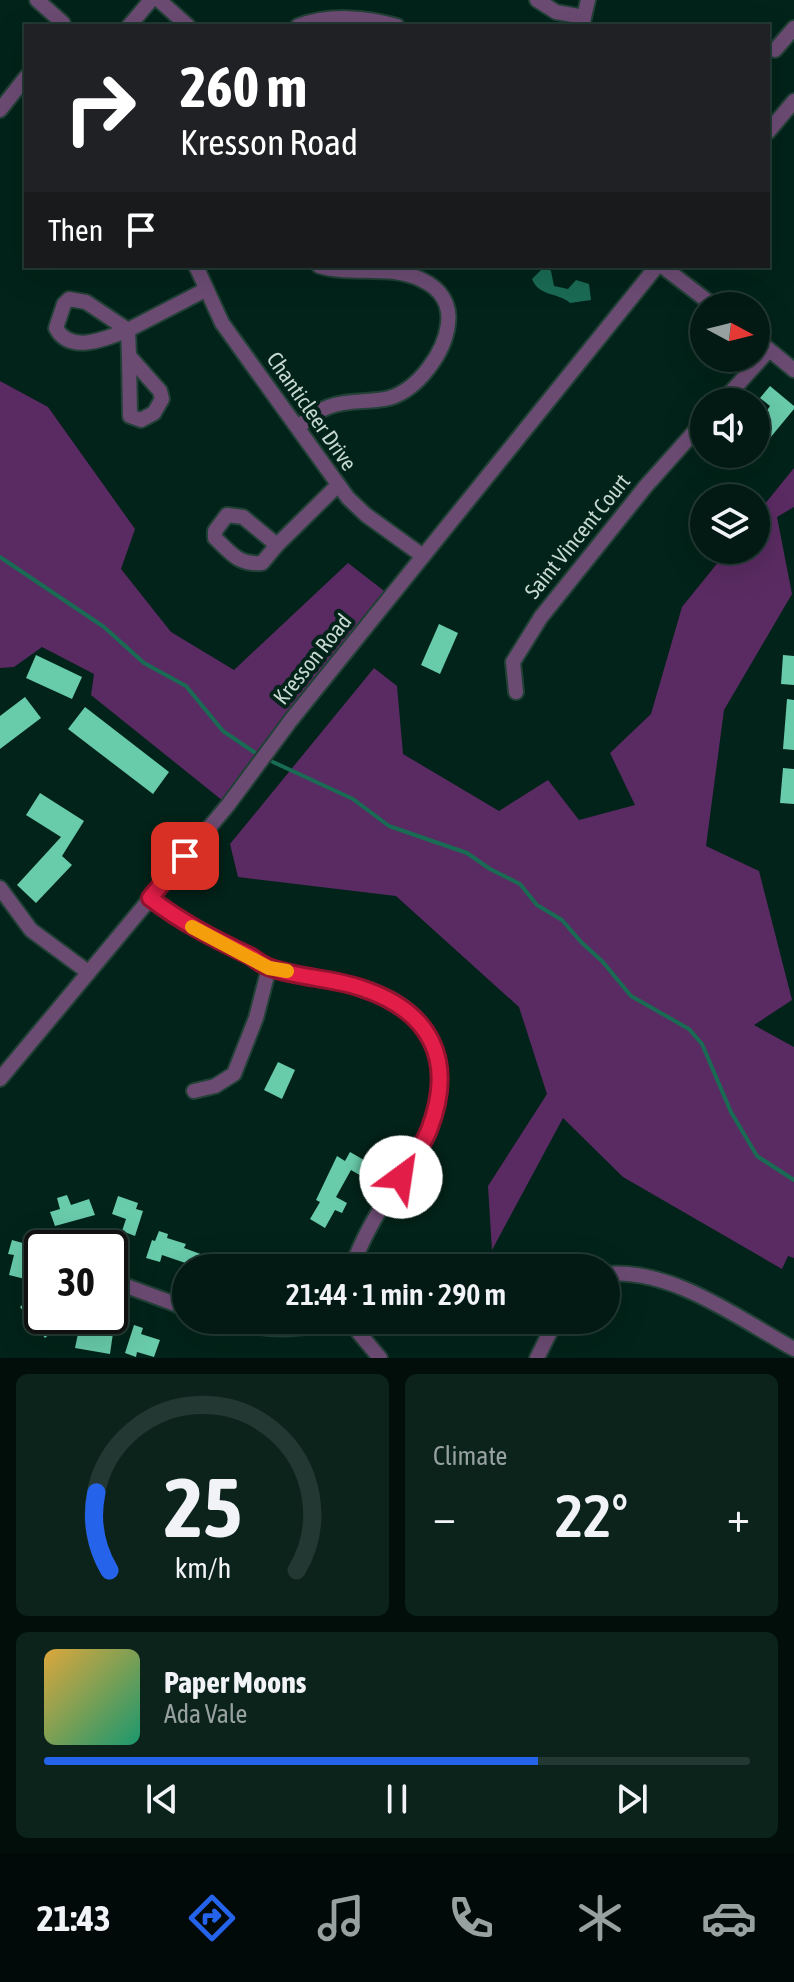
<!DOCTYPE html>
<meta charset="utf-8">
<style>
body{margin:0;font-family:"Asap Condensed",sans-serif;background:#0c231c;color:#f1f3f6;height:100vh;display:flex;flex-direction:column;font-size:30px;white-space:nowrap}
*{box-sizing:border-box;margin:0}
p{font-size:26px;color:#96a1a0}
.icon{flex:none;width:44px;height:44px;fill:none;stroke:currentColor;stroke-width:2;stroke-linecap:round;stroke-linejoin:round}
.map{position:relative;height:1358px;overflow:hidden}
.sheet{display:flex;flex-direction:column;gap:16px;padding:16px;background:#010e0a;flex:1}
.sheet>*{flex:none}
.guide{position:absolute;left:24px;top:24px;width:746px;height:244px;border-radius:0px;box-shadow:0 8px 32px #0002,0 0 0 2px #233833;background:#202124;color:#fff;overflow:hidden}
.needle{width:52px;rotate:97deg}
.fabs{position:absolute;left:690px;top:292px;display:grid;gap:16px}
.fabs a{display:grid;place-items:center;width:80px;height:80px;border-radius:50%;background:#021a13;box-shadow:0 8px 32px #0002,0 0 0 2px #233833;font-size:40px}
.speed{position:absolute;left:24px;top:1230px;display:flex;gap:16px;font-size:40px;font-weight:700;text-align:center}
.speed>*{display:grid;place-content:center;width:104px;height:104px;border-radius:50%;background:#021a13;box-shadow:0 8px 32px #0002,0 0 0 2px #233833;line-height:1}
.speed .limit{border:4px solid #111;border-radius:12px;background:#fff;color:#111}
.pin{position:absolute;display:grid;place-items:center;width:68px;height:68px;color:#fff;margin:-34px;border-radius:16px;box-shadow:0 4px 12px #0006}
.me{position:absolute;width:88px;margin:-44px;rotate:31deg;stroke-linejoin:round;filter:drop-shadow(0 0 6px #0008)}
.turn{display:flex;align-items:center;gap:28px;height:168px;padding:0 24px;font-size:36px}
.turn .icon{width:104px;height:104px;stroke-width:2.5}
.turn b{display:block;font-size:56px;line-height:68px}
.then{display:flex;align-items:center;height:76px;padding:0 24px;background:#0003;gap:16px;font-size:30px}
.big{font-size:60px;font-weight:600;line-height:1.1}
.sheet .widget{flex:1;display:flex;flex-direction:column;justify-content:center;gap:12px;min-width:0;padding:0 28px;border-radius:12px;background:#0c231c}
.sheet .dial{align-items:center;gap:0}
.dial svg{height:208px;overflow:visible;fill:none;stroke:#233833;stroke-width:7;stroke-linecap:round;text-anchor:middle}
.dial text{fill:#f1f3f6;stroke:none}
.song{display:flex;align-items:center;gap:24px}
.cover{width:96px;height:96px;border-radius:12px;background:linear-gradient(135deg,hsl(40 70% 55%),hsl(160 70% 35%))}
.played{height:8px;border-radius:4px;background:linear-gradient(90deg,#2563eb 70%,#233833 70%)}
.keys{display:flex;justify-content:space-around;direction:ltr}
.heat{display:flex;justify-content:space-between;align-items:center;font-size:44px;direction:ltr}
.sheet .tiles{flex:1;display:grid;gap:16px;grid-template-columns:1fr 1fr}
.widget:last-child{grid-column:span 2}
.trip{position:absolute;left:172px;top:1254px;width:448px;height:80px;border-radius:40px;background:#021a13;box-shadow:0 8px 32px #0002,0 0 0 2px #233833;font-weight:600;line-height:80px;text-align:center}
.dock{display:flex;height:128px;justify-content:space-around;align-items:center;background:#010a08;color:#96a1a0}
.dock .icon{width:56px;height:56px}
.dock .selected{color:#2563eb}
.dock b{font-size:36px;color:#f1f3f6}
.map>svg:first-child{display:block}
.forest{fill:#5a2b62}
.water{fill:#1a6b54}
.lines{fill:none;stroke-linecap:round;stroke-linejoin:round}
.stream{stroke:#1a6b54;stroke-width:4}
.building{fill:#68cbaa}
.minor-casing{stroke:#214036;stroke-width:18}
.minor{stroke:#6c4b73;stroke-width:14}
.route-casing{stroke:#92132f;stroke-width:20}
.route{stroke:#e11d48;stroke-width:14}
.slow{stroke:#f59e0b;stroke-width:14}
.labels{text-anchor:middle;dominant-baseline:central;stroke-width:8;stroke-linejoin:round;paint-order:stroke}
.street-label{font-size:22px;fill:#c6d8d0;stroke:#022319}
</style>
<div class="map">
<svg width="794" height="1358" viewBox="0 0 794 1358">
<rect width="100%" height="100%" fill="#022319"/>
<g class="forest">
<path d="M0 381 48 407 135 529 121 569 171 632 234 670 348 563 392 597 228 805 91 695 94 674 42 647 14 667 0 668Z"/>
<path d="M794 468V507L777 517 792 594 724 710 706 846 759 871 792 1000 754 1025 794 1047V1258L788 1256 782 1269 623 1177 563 1118 492 1250 488 1186 547 1094 519 1007 396 896 238 877 230 844 374 668 397 686 403 754 499 811 548 780 579 820 635 805 610 753 651 714 682 607 728 550H756V515Z"/>
</g>
<path class="water" d="M547 268 551 271 554 286 568 289 576 280 589 284 591 300 570 303C558 292 539 297 532 279L542 269Z"/>
<g class="lines">
<g class="stream">
<path d="M0 557 104 627 144 663 186 686 223 731 254 752"/>
<path d="M273 762 353 799 389 826 467 853 490 869 520 884 537 905 562 920 582 943 602 961 631 996 689 1029 702 1044 731 1112 757 1156 794 1180"/>
</g>
</g>
<g class="building">
<path d="M770 386 794 406V409L770 438 756 427 770 406 760 398Z"/>
<path d="M439 624 458 633 440 674 421 665Z"/>
<path d="M36 655 82 677 72 699 26 678Z"/>
<path d="M783 655 794 656V685L781 684Z"/>
<path d="M25 697 41 718 0 749V716Z"/>
<path d="M787 699 794 700V750L783 749Z"/>
<path d="M85 707 169 772 153 794 68 729Z"/>
<path d="M783 768 794 769V804L780 803Z"/>
<path d="M40 793 84 821 62 856 72 865 36 903 17 885 61 837 26 815Z"/>
<path d="M278 1062 295 1070 282 1099 264 1090Z"/>
<path d="M350 1152 371 1164 363 1177 351 1170 336 1197 347 1203 342 1213 335 1210 325 1228 310 1219 320 1202 316 1200 337 1156 345 1161Z"/>
<path d="M67 1195 71 1205 89 1199 95 1215 55 1226 50 1212 60 1209 57 1198Z"/>
<path d="M118 1196 138 1203 136 1209 143 1211 135 1236 122 1231 126 1219 112 1214Z"/>
<path d="M159 1231 168 1234 167 1238 186 1244 184 1248 239 1268H200L162 1255 160 1262 146 1258 152 1240 155 1241Z"/>
<path d="M12 1240 40 1248 37 1261 31 1259 25 1279 9 1275 14 1255 8 1254Z"/>
<path d="M30 1298 38 1307 42 1304V1316H49L58 1327 45 1338 20 1307Z"/>
<path d="M134 1325 143 1328 141 1334 160 1340 154 1357 137 1352 136 1357 125 1353Z"/>
<path d="M79 1329 113 1333 110 1354 75 1348Z"/>
</g>
<g class="lines">
<defs>
<g id="minor">
<path d="M37 0 63 23V26"/>
<path d="M159 0 188 26"/>
<path d="M537 0 556 12 584 17"/>
<path d="M129 26 151 0"/>
<path d="M298 26C329 14 366 17 397 26"/>
<path d="M582 26 588 0"/>
<path d="M775 50 794 28"/>
<path d="M0 110 26 77"/>
<path d="M768 132 794 101"/>
<path d="M196 266 222 323 348 498 366 515 423 556"/>
<path d="M662 266 714 306"/>
<path d="M69 299 86 302 128 330C107 338 70 355 56 328L64 304Z"/>
<path d="M756 339 794 370"/>
<path d="M129 356 160 391 162 399 154 413 141 420 130 416Z"/>
<path d="M129 356 128 330 205 290"/>
<path d="M722 402 769 350"/>
<path d="M298 427C307 420 317 411 328 407 348 399 369 403 389 398 418 390 445 352 448 324 451 304 440 288 422 280 391 264 352 276 319 266"/>
<path d="M227 515 243 517 277 545 262 563C238 565 231 553 215 538V531Z"/>
<path d="M277 545 338 485"/>
<path d="M516 692 513 662 541 617 646 486 704 421"/>
<path d="M0 888 31 930 88 972"/>
<path d="M150 898C181 922 214 939 249 956 257 960 263 966 271 968 298 977 327 979 355 986 430 1005 456 1058 429 1129 424 1142 414 1154 407 1166 387 1199 364 1231 352 1268"/>
<path d="M0 1079 228 805 291 720 657 266"/>
<path d="M194 1091 215 1086 234 1074 256 1018 269 968"/>
<path d="M606 1274C672 1268 738 1318 794 1349"/>
<path d="M110 1280 186 1308"/>
<path d="M228 1320C273 1334 308 1328 354 1320"/>
<path d="M353 1320 359 1333 380 1358"/>
<path d="M537 1358 556 1320"/>
</g>
</defs>
<use href="#minor" class="minor-casing"/>
<use href="#minor" class="minor"/>
</g>
<g class="lines">
<defs>
<path id="route" d="M185 856 150 898C181 922 214 939 250 956 257 960 263 966 271 968 300 978 332 978 361 988 431 1011 456 1060 429 1130 423 1146 410 1162 401 1177"/>
</defs>
<use href="#route" class="route-casing"/>
<use href="#route" class="route"/>
<path class="slow" d="M192 927 269 968 287 971"/>
</g>
<g class="labels">
<g class="street-label">
<text transform="translate(312 411) rotate(55)">Chanticleer Drive</text>
<text transform="translate(577 536) rotate(-51)">Saint Vincent Court</text>
<text transform="translate(312 659) rotate(-51)">Kresson Road</text>
</g>
</g>
</svg>
<div class="fabs">
<a><svg class="needle" viewBox="-14 -14 28 28"><path d="M0-13l5 13h-10z" fill="#e53935"/><path d="M0 13l5-13h-10z" fill="#96a1a0"/></svg></a>
<a><svg class="icon" aria-label="sound" viewBox="0 0 24 24"><path d="M4 9h4l5-4v14l-5-4H4zM17 9q2 3 0 6"/></svg></a>
<a><svg class="icon" aria-label="layers" viewBox="0 0 24 24"><path d="M12 4l9 5-9 5-9-5zM3 14l9 5 9-5"/></svg></a>
</div>
<div class="speed"><div class="limit">30</div></div>
<div class="pin" style="left:185px;top:856px;background:#d93025"><svg class="icon" aria-label="arrive" viewBox="0 0 24 24"><path d="M6 21V4h12l-3 4 3 4H6"/></svg></div>
<svg class="me" style="left:401px;top:1177px" viewBox="-20 -20 40 40"><circle r="19" fill="#fff"/><path d="M0-13L10 11 0 6-10 11z" fill="#e11d48"/></svg>
<div class="trip">21:44 · 1 min · 290 m</div>
<div class="guide">
<div class="turn"><svg class="icon" aria-label="right" viewBox="0 0 24 24"><path d="M7 20v-9h11M14 6l5 5-5 5"/></svg><div><b>260 m</b>Kresson Road</div></div>
<div class="then">Then<svg class="icon" aria-label="arrive" viewBox="0 0 24 24"><path d="M6 21V4h12l-3 4 3 4H6"/></svg></div>
</div>
</div>
<section class="sheet">
<div class="tiles">
<div class="widget dial"><svg viewBox="0 0 100 80">
<path d="M14 69A42 42 0 1 1 86 69"/>
<path d="M14 69A42 42 0 0 1 9 39" stroke="#2563eb"/>
<text x="50" y="56" font-size="32" font-weight="700">25</text>
<text x="50" y="72" font-size="11">km/h</text>
</svg></div>
<div class="widget"><p>Climate</p>
<div class="heat"><a>−</a><b class="big">22°</b><a>+</a></div>
</div>
<div class="widget">
<div class="song"><i class="cover"></i><div><b>Paper Moons</b><p>Ada Vale</p></div></div>
<div class="played"></div>
<div class="keys"><svg class="icon" aria-label="previous" viewBox="0 0 24 24"><path d="M18 5L8 12l10 7zM5 5v14"/></svg><svg class="icon" aria-label="pause" viewBox="0 0 24 24"><path d="M8 5v14M16 5v14"/></svg><svg class="icon" aria-label="next" viewBox="0 0 24 24"><path d="M6 5l10 7-10 7zM19 5v14"/></svg></div>
</div>
</div>
</section>
<nav class="dock">
<b>21:43</b>
<svg class="icon selected" aria-label="directions" viewBox="0 0 24 24"><path d="M12 3l9 9-9 9-9-9zM9 14v-3h6M13 9l2 2-2 2"/></svg>
<svg class="icon" aria-label="music" viewBox="0 0 24 24"><path d="M9 18V5l10-2v13"/><circle cx="6" cy="18" r="3"/><circle cx="16" cy="16" r="3"/></svg>
<svg class="icon" aria-label="phone" viewBox="0 0 24 24"><path d="M5 4h4l2 5-3 2q2 4 5 5l2-3 5 2v4C11 20 4 13 5 4z"/></svg>
<svg class="icon" aria-label="climate" viewBox="0 0 24 24"><path d="M12 3v18M4 7l16 10M4 17L20 7"/></svg>
<svg class="icon" aria-label="car" viewBox="0 0 24 24"><path d="M5 17H2v-5l4-1 3-4h7l3 4 3 1v5h-3M9 17h6M6 11h13"/><circle cx="7" cy="17" r="2"/><circle cx="17" cy="17" r="2"/></svg>
</nav>
